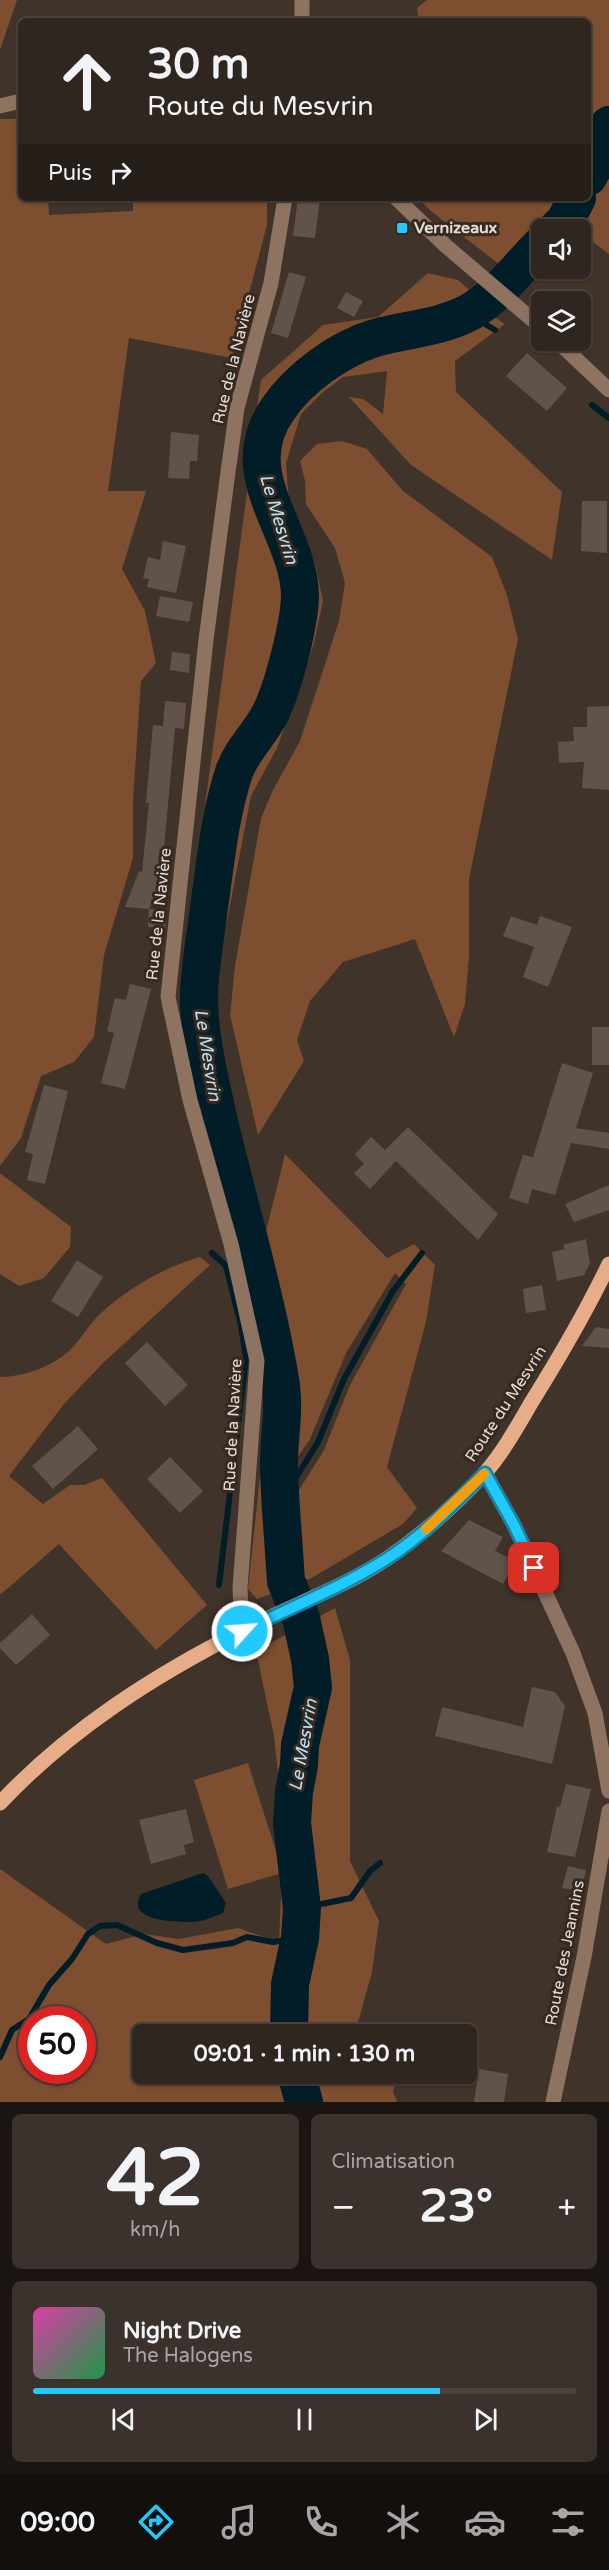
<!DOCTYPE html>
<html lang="fr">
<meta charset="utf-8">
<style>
body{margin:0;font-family:"Varela Round",sans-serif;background:#3c322d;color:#f1f3f6;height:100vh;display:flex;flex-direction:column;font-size:22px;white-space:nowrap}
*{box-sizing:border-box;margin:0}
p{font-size:20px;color:#a8a5a5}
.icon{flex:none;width:33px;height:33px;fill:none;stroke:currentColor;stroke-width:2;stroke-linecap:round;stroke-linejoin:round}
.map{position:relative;height:2102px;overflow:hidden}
.details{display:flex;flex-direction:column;gap:12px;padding:12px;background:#1a1512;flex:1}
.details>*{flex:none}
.banner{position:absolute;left:18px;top:18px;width:573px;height:183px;border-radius:9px;box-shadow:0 2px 4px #0004,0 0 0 2px #4b433e;background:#302620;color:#f1f3f6;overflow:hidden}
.controls{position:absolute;left:531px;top:219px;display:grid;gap:12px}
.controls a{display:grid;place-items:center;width:60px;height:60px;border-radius:9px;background:#302620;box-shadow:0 2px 4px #0004,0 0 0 2px #4b433e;font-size:30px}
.speed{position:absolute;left:18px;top:2006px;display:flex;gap:12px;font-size:30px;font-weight:700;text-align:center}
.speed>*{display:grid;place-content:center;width:78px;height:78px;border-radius:50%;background:#302620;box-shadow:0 2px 4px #0004,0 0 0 2px #4b433e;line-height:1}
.speed .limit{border:9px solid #d22;background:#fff;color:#111}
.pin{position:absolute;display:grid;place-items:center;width:51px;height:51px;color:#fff;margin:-26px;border-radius:12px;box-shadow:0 3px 9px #0006}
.me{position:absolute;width:66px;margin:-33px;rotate:64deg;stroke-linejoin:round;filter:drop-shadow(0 0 4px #0008)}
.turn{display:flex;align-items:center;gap:21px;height:126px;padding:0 30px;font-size:27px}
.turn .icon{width:78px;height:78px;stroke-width:2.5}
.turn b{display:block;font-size:42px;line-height:51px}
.then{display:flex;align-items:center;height:57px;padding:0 30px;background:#0003;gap:12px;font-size:22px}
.big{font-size:45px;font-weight:800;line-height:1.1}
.details .widget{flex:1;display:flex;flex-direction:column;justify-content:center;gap:9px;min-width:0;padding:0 21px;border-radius:9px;background:#3c322d}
.details .dial{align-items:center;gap:0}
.dial b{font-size:78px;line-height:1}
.song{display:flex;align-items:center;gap:18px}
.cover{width:72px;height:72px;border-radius:9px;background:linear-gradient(135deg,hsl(320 70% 55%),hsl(140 70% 35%))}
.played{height:6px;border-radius:3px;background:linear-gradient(90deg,#22c9fe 75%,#4b433e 75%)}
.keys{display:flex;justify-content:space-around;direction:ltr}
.heat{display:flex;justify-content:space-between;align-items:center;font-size:33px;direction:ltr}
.details .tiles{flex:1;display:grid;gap:12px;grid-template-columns:1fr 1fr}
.widget:last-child{grid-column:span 2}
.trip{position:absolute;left:132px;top:2024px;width:345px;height:60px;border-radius:9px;background:#302620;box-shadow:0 2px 4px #0004,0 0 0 2px #4b433e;font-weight:800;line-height:60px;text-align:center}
.menu{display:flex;height:96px;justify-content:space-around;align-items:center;background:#130f0d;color:#a8a5a5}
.menu .icon{width:42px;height:42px}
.menu .selected{color:#22c9fe}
.menu b{font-size:27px;color:#f1f3f6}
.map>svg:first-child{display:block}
.green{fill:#7d4e2f;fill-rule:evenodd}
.water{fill:#011d27}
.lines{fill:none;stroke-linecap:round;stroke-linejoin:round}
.stream{stroke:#011d27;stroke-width:6}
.river{stroke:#011d27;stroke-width:38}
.building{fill:#62534a}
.minor{stroke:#8f7361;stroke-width:15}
.major{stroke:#e7ad89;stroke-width:15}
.route-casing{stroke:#1683a5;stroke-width:15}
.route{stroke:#22c9fe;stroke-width:10}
.slow{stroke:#f59e0b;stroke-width:10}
.poi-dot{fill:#22c9fe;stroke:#362920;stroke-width:2}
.labels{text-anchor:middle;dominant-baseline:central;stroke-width:6;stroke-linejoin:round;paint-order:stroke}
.poi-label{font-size:16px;font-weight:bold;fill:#e4dbd5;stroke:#362920;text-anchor:start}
.street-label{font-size:16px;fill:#e4dbd5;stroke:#362920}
.water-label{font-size:18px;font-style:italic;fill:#b7e2f5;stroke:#362920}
</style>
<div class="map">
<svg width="609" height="2102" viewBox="0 0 609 2102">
<rect width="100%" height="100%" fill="#40332a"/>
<g class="green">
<path d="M0 0H17L0 50Z"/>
<path d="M427 0H609V254L581 233 580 230H542L541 268 527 286 432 212 418 198H588V21H419L417 8Z"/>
<path d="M0 119H21V198H48L49 215 133 211V198H267V225L232 358 129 338 108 491H146L122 569 145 611 156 663 141 681 133 800V858L104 955 94 1037 74 1062 41 1076 21 1138 0 1166Z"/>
<path d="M428 273 458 280 475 295 403 323 378 317 296 373 256 414 261 380 323 325 378 317Z"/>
<path d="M488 313 505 324 455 361 456 392 562 492 552 560 411 465 349 397 363 399 383 414 387 371 343 377 322 393 301 414 286 463 289 504 315 563 323 601 314 643 277 748 251 796 214 989 209 978 227 847 248 760 271 730 282 702 302 619 304 587 293 538 274 493 276 429 291 406 341 365 379 349 424 339Z"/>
<path d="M342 441 367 449 403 491 492 557 507 595 518 639 469 879V956L465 1004 454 1037 415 939 343 962 310 1001 297 1040 304 1061 258 1135 230 1015 235 966 261 818 273 790 300 741 339 621 345 583 335 548 306 504 305 481 300 461 317 444Z"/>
<path d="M248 485 259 503 282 560 291 597 278 666 266 705 252 725 231 764 208 857 200 843Z"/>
<path d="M285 1154 387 1258 414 1244 435 1265 426 1322 387 1467 417 1508 403 1524 308 1580 293 1568 291 1503 324 1450 350 1385 406 1284 395 1273 346 1353 310 1439 286 1474 300 1412 287 1331 266 1264V1231Z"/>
<path d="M0 1173 71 1227 70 1247 44 1278 19 1286 0 1274Z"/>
<path d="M200 1257 210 1265 104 1362 64 1404 9 1476 43 1504 70 1485H84L102 1478 207 1605 156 1650 59 1544 0 1595V1377C24 1377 54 1366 71 1349 82 1338 89 1324 101 1313 128 1288 165 1267 200 1257Z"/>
<path d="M270 1382 274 1573 278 1591 257 1599 248 1589Z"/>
<path d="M335 1608 350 1660V1861L379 1921 372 1972 359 2019 351 2034H142V2073H399L393 2091 397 2102H0V1869L106 1944 144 1934 179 1939 238 1928 279 1942 282 1873 228 1889 194 1780 248 1763 282 1870V1811L274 1736 256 1651ZM32 2019H82V2070H32Z"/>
</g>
<path class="water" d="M203 1873 208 1876 226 1903 223 1913C213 1917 202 1922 191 1922 175 1922 125 1921 141 1894Z"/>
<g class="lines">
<g class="stream">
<path d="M467 313 495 330"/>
<path d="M592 405 609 418"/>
<path d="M212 1253 226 1266 241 1325 246 1358 219 1585"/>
<path d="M281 1502 318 1442 344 1379 393 1291 422 1253"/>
<path d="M302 1908 351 1898 370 1871 380 1863"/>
<path d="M0 2057 12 2030 29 2019 49 1985 72 1959 88 1934 100 1926 117 1925 157 1943 183 1950 233 1943 247 1937 273 1942 300 1938"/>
</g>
<g class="river">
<path d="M588 177 596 163 609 125"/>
<path d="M556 230 565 221 577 198"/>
<path d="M289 2034 290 1984 300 1938 302 1908 292 1823 294 1792 299 1765 300 1745 313 1687 310 1659 301 1618 286 1581 285 1567C283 1532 279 1496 279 1461 279 1441 283 1420 282 1400 282 1383 277 1364 274 1347 259 1270 236 1194 218 1118 210 1079 199 1038 199 998 199 970 205 942 208 915 215 867 219 818 234 772 242 750 259 735 270 714 283 688 299 626 300 597 300 531 231 475 278 409 299 378 339 349 375 338 407 329 440 328 470 312 498 296 519 267 542 244"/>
<path d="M296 2073 304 2102"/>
</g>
</g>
<g class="building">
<path d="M298 198H320L315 238 293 236Z"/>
<path d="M289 272 306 277 288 338 271 333Z"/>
<path d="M346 292 363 301 354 317 337 308Z"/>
<path d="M527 353 567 388 547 411 506 376Z"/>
<path d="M171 432 199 435 197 461H190L189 479 168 478Z"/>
<path d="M582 501H607V553L581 551Z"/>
<path d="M163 541 186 546 176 593 147 587 149 579 143 578 148 557 160 560Z"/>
<path d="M160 596 193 602 189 622 156 616Z"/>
<path d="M172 652 190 654 189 673 170 670Z"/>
<path d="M165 701 186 703 184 729 175 728 161 881 149 909 125 907 139 871 142 872 149 803H146L153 725 163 726Z"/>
<path d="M609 706V790L582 788 584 762 559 763 558 742 574 741 573 727H587V707Z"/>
<path d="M149 909 167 910 165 929 148 927Z"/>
<path d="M511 916 537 925 540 916 572 927 548 987 523 977 534 947 503 936Z"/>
<path d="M130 984 151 989 125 1089 101 1083 114 1033 107 1031 115 998 126 1000Z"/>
<rect x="592" y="1027" width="17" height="38"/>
<path d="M562 1063 593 1073 576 1128 609 1133V1149L571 1143 555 1195 532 1189 528 1204 509 1198 523 1155 533 1157Z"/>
<path d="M44 1085 68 1091 45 1184 27 1180 33 1154 25 1152Z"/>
<path d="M408 1127 498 1214 478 1240 396 1161 370 1189 354 1173 364 1164 355 1154 371 1137 385 1150Z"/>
<path d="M609 1185V1210L574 1222 565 1204Z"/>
<path d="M586 1239 590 1263 584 1275 557 1281 552 1252 565 1249 563 1245Z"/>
<path d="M77 1260 103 1277 78 1317 51 1301Z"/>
<path d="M542 1285 546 1310 526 1313 523 1289Z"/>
<path d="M596 1327 609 1329V1348L582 1346Z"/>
<path d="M147 1342 188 1385 165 1406 125 1363Z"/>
<path d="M78 1426 98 1449 53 1489 32 1466Z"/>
<path d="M170 1457 203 1491 180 1513 147 1479Z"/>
<path d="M469 1520 503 1537 495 1551 516 1561 503 1584 441 1551Z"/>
<path d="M32 1614 50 1635 16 1665 0 1648V1643Z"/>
<path d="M532 1687 555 1692 565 1706 552 1764 435 1736 442 1707 523 1727Z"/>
<path d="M566 1784 591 1789 575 1857 547 1852 557 1806 560 1807Z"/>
<path d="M186 1809 194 1842 184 1845 186 1854 151 1864 139 1820Z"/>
<path d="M568 1866 586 1870 581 1891 562 1888Z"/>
<path d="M479 2069 508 2074 504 2102H474Z"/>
</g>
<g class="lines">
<g class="minor">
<path d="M302 0V21"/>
<path d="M0 106 21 101"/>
<path d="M396 198 446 246 542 328"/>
<path d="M556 340 609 390"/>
<path d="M485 1473 514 1525 573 1653 595 1713 609 1791"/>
<path d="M242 1631 240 1588 257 1361 231 1244 190 1100 168 997 206 640 228 472 237 408 271 283 285 198"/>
<path d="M553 2102 584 1957 609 1811"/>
</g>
<path class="major" d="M0 1803C69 1730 153 1676 242 1631 290 1606 343 1588 388 1558 423 1534 455 1505 484 1474 502 1454 517 1427 531 1403 559 1358 586 1312 609 1264"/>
</g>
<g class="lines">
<defs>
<path id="route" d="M242 1631C290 1608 340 1588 385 1560 423 1536 454 1504 485 1473L514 1525 534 1568"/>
</defs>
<use href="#route" class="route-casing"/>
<use href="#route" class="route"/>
<path class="slow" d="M426 1529 484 1474"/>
</g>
<rect class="poi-dot" x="396" y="222" width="12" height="12" rx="3"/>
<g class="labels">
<g class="poi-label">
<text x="414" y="228">Vernizeaux</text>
</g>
<g class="street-label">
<text transform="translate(234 359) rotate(-76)">Rue de la Navière</text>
<text transform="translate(159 914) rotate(-84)">Rue de la Navière</text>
<text transform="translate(506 1404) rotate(-57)">Route du Mesvrin</text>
<text transform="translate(233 1425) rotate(-87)">Rue de la Navière</text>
<text transform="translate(565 1953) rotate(-79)">Route des Jeannins</text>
</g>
<g class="water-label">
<text transform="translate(279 519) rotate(73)">Le Mesvrin</text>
<text transform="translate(208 1055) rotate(81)">Le Mesvrin</text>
<text transform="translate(303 1745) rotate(-80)">Le Mesvrin</text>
</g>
</g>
</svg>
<div class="controls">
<a><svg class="icon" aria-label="sound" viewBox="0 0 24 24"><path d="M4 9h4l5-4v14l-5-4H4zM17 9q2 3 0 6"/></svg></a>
<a><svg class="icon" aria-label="layers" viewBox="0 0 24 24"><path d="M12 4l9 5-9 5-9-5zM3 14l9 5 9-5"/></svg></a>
</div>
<div class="speed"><div class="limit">50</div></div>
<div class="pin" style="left:534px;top:1568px;background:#d93025"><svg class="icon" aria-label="arrive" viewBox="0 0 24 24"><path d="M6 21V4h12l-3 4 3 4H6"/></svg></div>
<svg class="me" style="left:242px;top:1631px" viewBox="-20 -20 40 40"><circle r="17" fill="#22c9fe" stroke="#fff" stroke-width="3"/><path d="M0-11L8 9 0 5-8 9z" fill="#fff"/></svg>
<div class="trip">09:01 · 1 min · 130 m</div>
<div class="banner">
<div class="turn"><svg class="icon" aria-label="ahead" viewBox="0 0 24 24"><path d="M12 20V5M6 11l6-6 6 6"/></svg><div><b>30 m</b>Route du Mesvrin</div></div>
<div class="then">Puis<svg class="icon" aria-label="right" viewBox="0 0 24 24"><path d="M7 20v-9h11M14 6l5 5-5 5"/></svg></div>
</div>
</div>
<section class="details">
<div class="tiles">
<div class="widget dial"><b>42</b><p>km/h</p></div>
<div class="widget"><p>Climatisation</p>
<div class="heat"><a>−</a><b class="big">23°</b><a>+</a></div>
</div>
<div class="widget">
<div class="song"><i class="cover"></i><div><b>Night Drive</b><p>The Halogens</p></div></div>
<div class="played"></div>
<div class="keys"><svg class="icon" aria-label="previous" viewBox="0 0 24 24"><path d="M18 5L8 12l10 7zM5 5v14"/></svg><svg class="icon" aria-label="pause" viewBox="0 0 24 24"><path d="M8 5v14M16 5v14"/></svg><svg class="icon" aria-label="next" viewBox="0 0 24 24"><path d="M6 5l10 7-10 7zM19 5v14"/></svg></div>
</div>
</div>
</section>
<nav class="menu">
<b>09:00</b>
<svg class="icon selected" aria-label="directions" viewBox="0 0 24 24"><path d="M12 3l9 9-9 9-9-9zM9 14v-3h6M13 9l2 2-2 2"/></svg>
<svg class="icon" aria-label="music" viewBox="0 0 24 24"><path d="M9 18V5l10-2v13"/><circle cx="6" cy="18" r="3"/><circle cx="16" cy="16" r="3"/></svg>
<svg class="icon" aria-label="phone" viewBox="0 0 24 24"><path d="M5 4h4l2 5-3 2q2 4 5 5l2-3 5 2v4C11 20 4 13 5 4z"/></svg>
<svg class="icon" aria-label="climate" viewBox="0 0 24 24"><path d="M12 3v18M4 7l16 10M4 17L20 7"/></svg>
<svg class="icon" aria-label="car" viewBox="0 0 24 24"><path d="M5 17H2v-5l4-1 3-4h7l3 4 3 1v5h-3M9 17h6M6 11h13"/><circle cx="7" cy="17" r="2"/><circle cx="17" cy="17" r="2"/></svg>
<svg class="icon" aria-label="filters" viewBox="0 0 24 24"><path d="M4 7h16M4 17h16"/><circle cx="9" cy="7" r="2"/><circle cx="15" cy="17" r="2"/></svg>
</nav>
